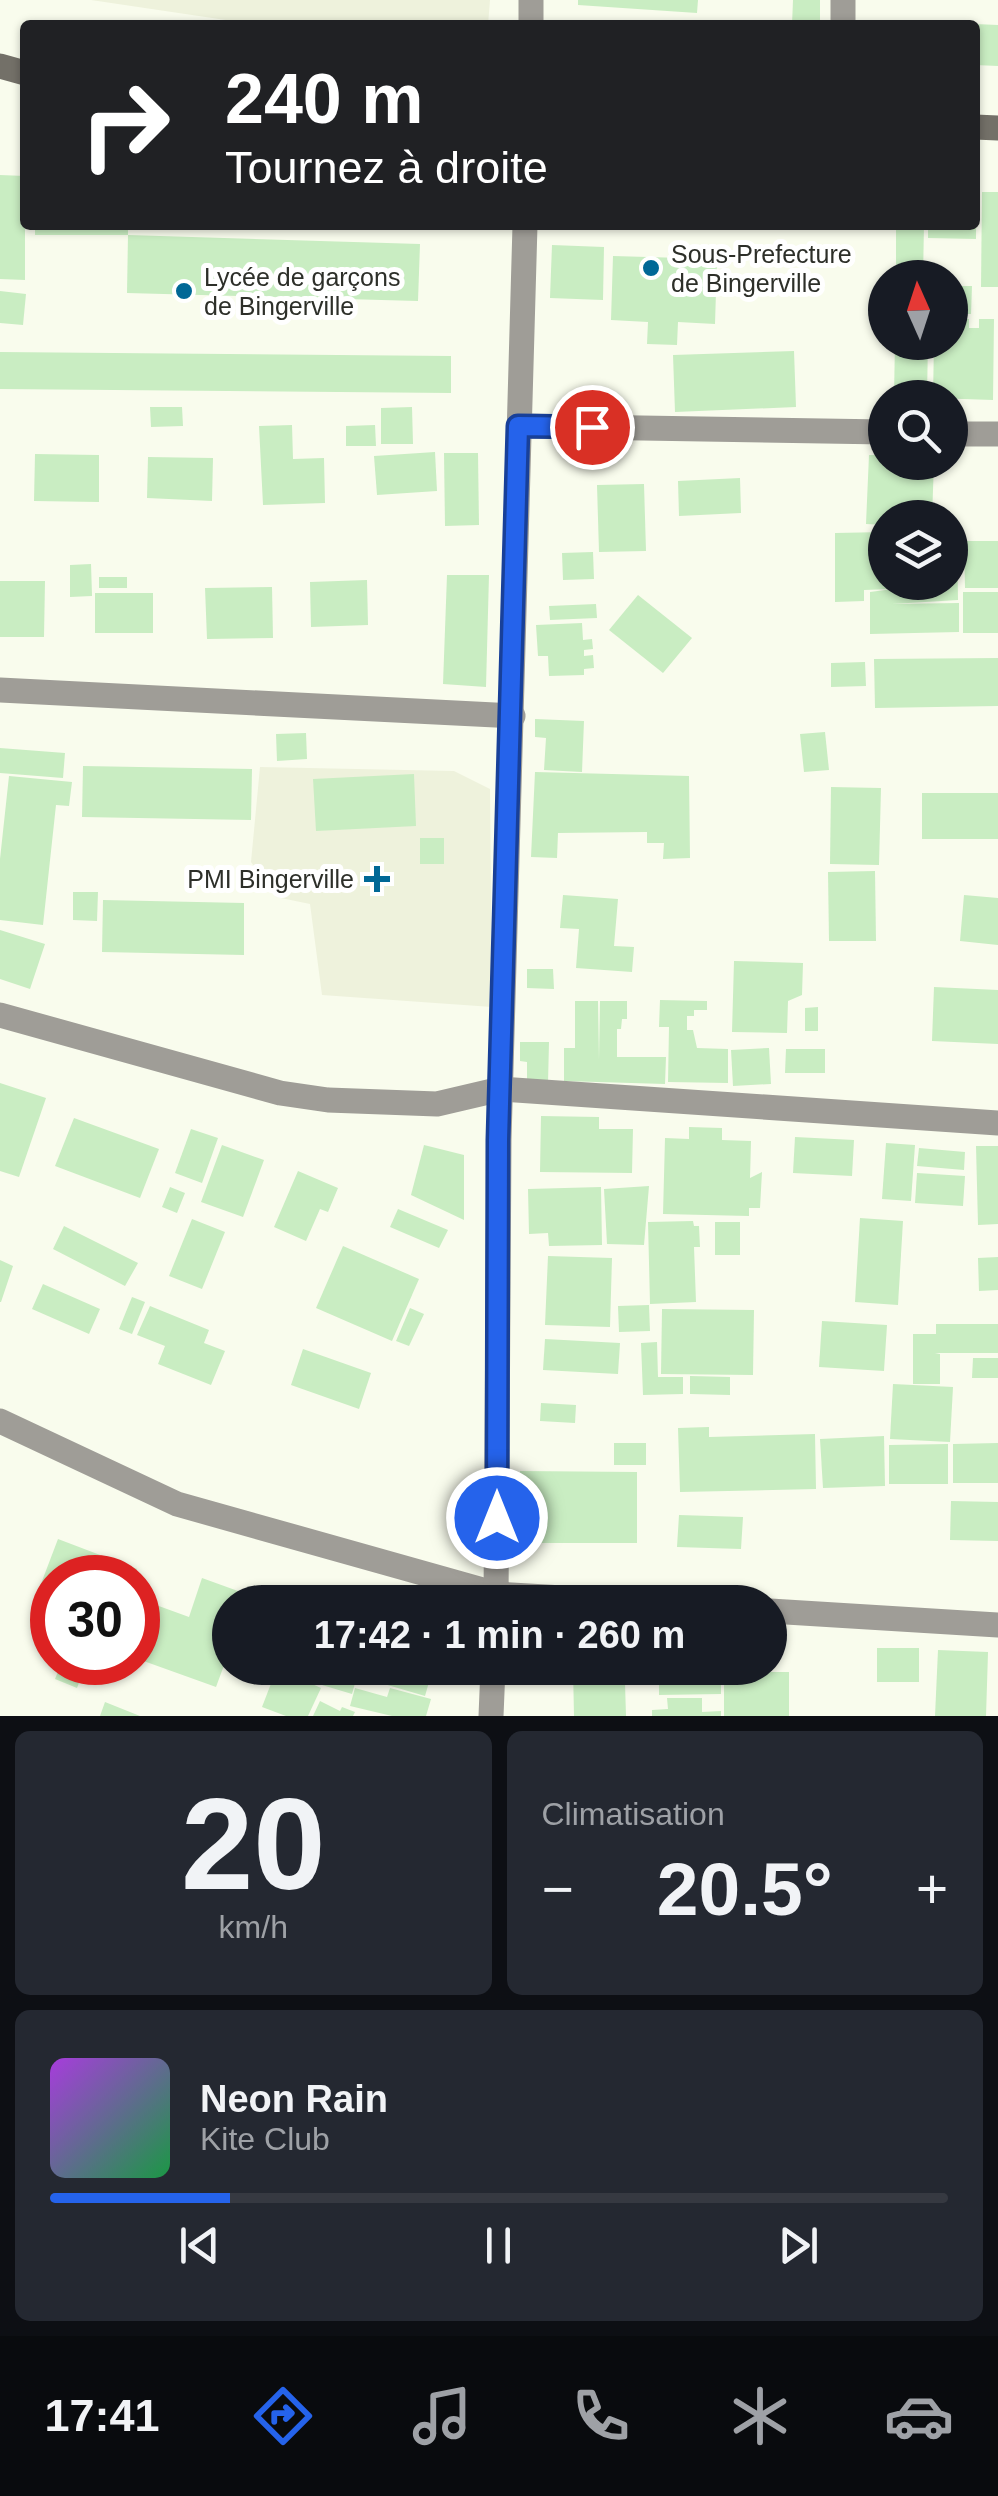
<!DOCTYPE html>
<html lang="fr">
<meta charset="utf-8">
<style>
body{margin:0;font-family:Helvetica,sans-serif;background:#242831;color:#f1f3f6;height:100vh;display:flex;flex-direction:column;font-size:38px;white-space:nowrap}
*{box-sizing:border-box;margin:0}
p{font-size:32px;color:#9ea1a6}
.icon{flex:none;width:55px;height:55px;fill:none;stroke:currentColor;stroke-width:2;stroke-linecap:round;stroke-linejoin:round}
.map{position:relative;height:1716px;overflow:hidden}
.drawer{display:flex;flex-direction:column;gap:15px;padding:15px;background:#0d0f14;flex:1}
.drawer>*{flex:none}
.hud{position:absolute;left:20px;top:20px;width:960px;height:210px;border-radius:10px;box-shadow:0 2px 8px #0004;background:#202124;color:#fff;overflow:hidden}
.needle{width:65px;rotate:357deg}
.fabs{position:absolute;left:868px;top:260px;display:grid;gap:20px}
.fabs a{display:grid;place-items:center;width:100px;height:100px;border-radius:50%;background:#171b24;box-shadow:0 2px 8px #0004;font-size:50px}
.speed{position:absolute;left:30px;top:1555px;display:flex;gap:20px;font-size:50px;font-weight:700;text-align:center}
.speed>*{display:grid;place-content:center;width:130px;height:130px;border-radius:50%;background:#171b24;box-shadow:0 2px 8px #0004;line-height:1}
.speed .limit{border:15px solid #d22;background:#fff;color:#111}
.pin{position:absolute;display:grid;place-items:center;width:85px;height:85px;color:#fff;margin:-42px;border:5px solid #fff;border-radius:50%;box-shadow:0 2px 10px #0007}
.me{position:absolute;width:110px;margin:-55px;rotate:0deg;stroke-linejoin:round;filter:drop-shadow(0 0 8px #0008)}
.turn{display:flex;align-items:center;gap:35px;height:210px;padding:0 40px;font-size:45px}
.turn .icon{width:130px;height:130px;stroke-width:2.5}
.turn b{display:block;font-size:70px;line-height:85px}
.big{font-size:75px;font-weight:700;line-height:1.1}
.drawer .card{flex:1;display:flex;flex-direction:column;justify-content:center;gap:15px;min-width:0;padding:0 35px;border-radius:15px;background:#242831}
.drawer .dial{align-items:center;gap:0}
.dial b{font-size:130px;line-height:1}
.song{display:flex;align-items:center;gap:30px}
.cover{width:120px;height:120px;border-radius:15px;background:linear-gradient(135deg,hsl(280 70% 55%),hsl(140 70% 35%))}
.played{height:10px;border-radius:5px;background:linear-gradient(90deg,#2563eb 20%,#363941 20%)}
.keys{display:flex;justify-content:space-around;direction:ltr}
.heat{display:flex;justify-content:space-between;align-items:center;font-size:55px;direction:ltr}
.drawer .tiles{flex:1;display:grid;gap:15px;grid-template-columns:1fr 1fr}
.card:last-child{grid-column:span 2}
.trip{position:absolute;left:212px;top:1585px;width:575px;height:100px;border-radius:50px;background:#171b24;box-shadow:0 2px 8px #0004;font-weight:700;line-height:100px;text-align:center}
.tabs{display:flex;height:160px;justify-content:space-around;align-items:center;background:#090b0e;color:#9ea1a6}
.tabs .icon{width:70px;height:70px}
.tabs .active{color:#2563eb}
.tabs b{font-size:45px;color:#f1f3f6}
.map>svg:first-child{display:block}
.built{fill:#eef2dc}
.building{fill:#c9edc2}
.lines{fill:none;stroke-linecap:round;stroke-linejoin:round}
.minor{stroke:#9f9d97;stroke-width:25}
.tertiary{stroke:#9f9d97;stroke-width:25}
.secondary{stroke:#737068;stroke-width:25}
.route-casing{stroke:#184099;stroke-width:25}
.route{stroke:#2563eb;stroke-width:18}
.poi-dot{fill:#006896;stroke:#fff;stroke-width:4}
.labels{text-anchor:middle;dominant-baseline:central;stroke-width:10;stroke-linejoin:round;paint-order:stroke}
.poi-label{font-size:25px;fill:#2d2f29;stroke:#fff;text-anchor:start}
</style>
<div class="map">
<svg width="998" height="1716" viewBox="0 0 998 1716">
<rect width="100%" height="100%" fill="#f9fced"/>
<g class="built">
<path d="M91 0H490L488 25H260Z"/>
<path d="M260 767 454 771 490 789 492 1007 322 995 310 904 276 897 251 862Z"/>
</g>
<g class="building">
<path d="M578 0H698L697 13 578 5Z"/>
<path d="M793 0H820V25H792Z"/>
<path d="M975 24 998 25V66L975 65Z"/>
<path d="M0 175 25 176V280L0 279Z"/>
<path d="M982 192H998V287H981Z"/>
<rect x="35" y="225" width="93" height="10"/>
<path d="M896 225H924L923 278H896Z"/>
<path d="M928 225H976V239L928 238Z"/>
<path d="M128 235 420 244 418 301 127 293Z"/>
<path d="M552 245 604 247 603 300 550 298Z"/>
<path d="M613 256 717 259 715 324 678 322 677 345 647 344 648 322 611 320Z"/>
<path d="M950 286H972L971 314H950Z"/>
<path d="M0 291 26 294 23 325 0 323Z"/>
<path d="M950 319H969V328H979V319H994L993 400 933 398 934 342H950Z"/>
<path d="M895 342H928L927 396H894Z"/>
<path d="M794 351 796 407 675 412 673 355Z"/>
<path d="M0 352 451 356V393L0 389Z"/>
<path d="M150 407H182L183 426 151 427Z"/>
<path d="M412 407 413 444H381V408Z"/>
<path d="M292 425 293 459 324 458 325 503 263 505 259 426Z"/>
<path d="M375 425 376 446H346V426Z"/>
<path d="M435 452 437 491 377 495 374 456Z"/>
<path d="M444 453H478L479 525 445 526Z"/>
<path d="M35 454 99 455V502L34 501Z"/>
<path d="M869 455H885V462H934L932 518H885V525L866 524Z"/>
<path d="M148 457 213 458 212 501 147 498Z"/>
<path d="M740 478 741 513 679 516 678 481Z"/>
<path d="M644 484 646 551 599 552 597 485Z"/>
<path d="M885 532V582H950V532H957L958 600 892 604 959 603V632L870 634V592L893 589 864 590V601L835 602V533Z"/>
<path d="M964 541H998V588H965Z"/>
<path d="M593 552 594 579 563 580 562 553Z"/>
<path d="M91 564 92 596 70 597V565Z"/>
<path d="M447 575H489L486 687 443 684Z"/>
<rect x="99" y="577" width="28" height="11"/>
<path d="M367 580 368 625 311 627 310 582Z"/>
<path d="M0 581H45L44 637H0Z"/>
<path d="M272 587 273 638 207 639 205 588Z"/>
<rect x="963" y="592" width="35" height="41"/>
<rect x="95" y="593" width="58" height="40"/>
<path d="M638 595 692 638 663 673 609 630Z"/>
<path d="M596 604 597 618 550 620 549 606Z"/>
<path d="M582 623 583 640 592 639 593 649 584 650V656L593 655 594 668 584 669V675L549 676 548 656H538L536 625Z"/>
<path d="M998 658V706L875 708 874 659Z"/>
<path d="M865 662 866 686 831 687V663Z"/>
<path d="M535 719 584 721 582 772 544 770 546 738 535 737Z"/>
<path d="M825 732 829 770 804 772 800 734Z"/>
<path d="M306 733 307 759 277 761 276 734Z"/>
<path d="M0 748 65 753 63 778 0 773Z"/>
<path d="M83 766 252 769 251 820 82 817Z"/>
<path d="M535 772 689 776 690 858 663 859 664 843H647V832L558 833 557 858 531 857Z"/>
<path d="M414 774 416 826 316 831 313 779Z"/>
<path d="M9 776 72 782 69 806 56 805 43 925 0 920V859Z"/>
<path d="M831 787 881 788 879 865 830 864Z"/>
<rect x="922" y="793" width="76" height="46"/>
<rect x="420" y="838" width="24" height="26"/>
<path d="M875 871 876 941H829L828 872Z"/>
<path d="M73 892H98L97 921 73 920Z"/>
<path d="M563 895 618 899 614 946 634 947 632 972 576 968 579 929 560 928Z"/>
<path d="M964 895 998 898V945L960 941Z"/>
<path d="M103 900 244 903V955L102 952Z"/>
<path d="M0 930 45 944 30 989 0 979Z"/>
<path d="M734 961 803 963 802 995 788 1001 787 1033 732 1032Z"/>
<path d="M527 969H553L554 989 527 988Z"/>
<path d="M934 987 998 990V1044L932 1041Z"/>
<path d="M660 1000 707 1001V1010H694V1016H687V1030H693L697 1048 728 1049V1083L668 1082 669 1027H659Z"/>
<path d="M575 1001H598L599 1060 600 1001H627V1019H622L621 1029H617V1057H666L665 1084 564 1081V1048H575Z"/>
<path d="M818 1007V1031H805V1008Z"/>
<path d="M520 1042H549L548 1083H527V1062L520 1061Z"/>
<path d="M769 1048 771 1084 733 1086 731 1050Z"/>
<path d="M786 1049H825V1073H785Z"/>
<path d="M0 1083 46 1098 19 1177 0 1171Z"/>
<path d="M541 1116 599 1117V1129H633L632 1173 540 1172Z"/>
<path d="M74 1118 159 1149 140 1198 55 1166Z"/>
<path d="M689 1127 722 1128V1140L751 1141 750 1178 762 1172 760 1208H749V1216L663 1214 665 1138 689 1139Z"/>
<path d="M191 1129 218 1138 202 1183 175 1173Z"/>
<path d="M795 1137 854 1140 852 1176 793 1173Z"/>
<path d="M886 1143 915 1145 911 1201 882 1199Z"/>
<path d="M222 1145 264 1160 243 1217 201 1202Z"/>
<path d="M424 1145 464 1155V1220L411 1195Z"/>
<path d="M976 1146H998V1224L978 1225Z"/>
<path d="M919 1148 965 1152 964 1170 917 1166Z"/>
<path d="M298 1171 338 1188 328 1212 320 1209 306 1241 274 1227Z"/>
<path d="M917 1173 965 1176 963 1206 915 1203Z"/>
<path d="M649 1186 644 1245 607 1244 604 1189Z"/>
<path d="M170 1187 185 1193 177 1213 162 1207Z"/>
<path d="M601 1187 602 1245 549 1246 548 1233 529 1234 528 1189Z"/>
<path d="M398 1209 448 1230 439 1248 390 1227Z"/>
<path d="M860 1218 903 1221 898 1305 855 1302Z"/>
<path d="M192 1219 225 1232 202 1289 169 1276Z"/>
<path d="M693 1221 694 1226H699L700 1247H694L696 1302 650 1304 648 1222Z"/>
<rect x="715" y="1222" width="25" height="33"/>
<path d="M64 1226 138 1263 125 1286 53 1249Z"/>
<path d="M343 1246 419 1279 392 1341 316 1308Z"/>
<path d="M548 1256 612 1258 610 1327 545 1325Z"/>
<path d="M998 1257V1290L979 1291 978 1258Z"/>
<path d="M0 1260 13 1266 1 1302H0Z"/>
<path d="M43 1284 100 1309 89 1334 32 1309Z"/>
<path d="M132 1297 145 1302 132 1334 119 1329Z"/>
<path d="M649 1305 650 1331 619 1332 618 1306Z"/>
<path d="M150 1306 209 1330 204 1343 225 1351 211 1385 158 1364 165 1346 137 1335Z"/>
<path d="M410 1308 424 1314 409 1346 396 1341Z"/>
<path d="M662 1309 754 1310 753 1375 661 1374Z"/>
<path d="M822 1321 887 1325 884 1371 819 1367Z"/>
<path d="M936 1324H998V1353H935L940 1354V1384H913V1334H936Z"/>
<path d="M545 1339 620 1343 618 1374 543 1370Z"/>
<path d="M657 1342 658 1377H683V1394L643 1395 641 1343Z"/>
<path d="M303 1349 371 1373 359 1409 291 1385Z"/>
<path d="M973 1358H998V1378H972Z"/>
<path d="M690 1376 730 1377V1395L690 1394Z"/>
<path d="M893 1384 953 1387 950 1442 890 1439Z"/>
<path d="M541 1403 576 1405 575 1423 540 1421Z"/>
<path d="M709 1427V1437L815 1434 816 1489 680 1492 678 1428Z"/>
<path d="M884 1436 885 1486 823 1488 820 1439Z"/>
<rect x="614" y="1443" width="32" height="22"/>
<path d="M998 1443V1483H953V1444Z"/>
<path d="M948 1444V1484H889V1445Z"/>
<path d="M520 1471 637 1472V1543H520Z"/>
<path d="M951 1501 998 1502V1541L950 1540Z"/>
<path d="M679 1515 743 1517 741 1549 677 1547Z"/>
<path d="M58 1539 137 1569 133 1578H52V1618L31 1610Z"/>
<path d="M202 1578 249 1595 247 1602H230V1649L216 1687 138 1659V1622L145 1601 189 1617Z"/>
<rect x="877" y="1648" width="42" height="34"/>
<path d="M938 1650 988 1652 986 1716H935Z"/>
<path d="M62 1662 86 1665 77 1688 55 1679Z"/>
<path d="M277 1668 321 1688 308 1716H286L262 1707Z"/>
<path d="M327 1668H433L425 1696 357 1676 352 1694 322 1685Z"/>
<path d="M573 1668H655L656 1683H625L626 1716H574Z"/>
<path d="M659 1668H721V1694L659 1695Z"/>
<rect x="724" y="1672" width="65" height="44"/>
<path d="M355 1688 387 1697 390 1688 431 1699 426 1716H392L350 1706Z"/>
<path d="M667 1698H702V1712L721 1711V1716H652V1710L668 1709Z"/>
<path d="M320 1701 340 1711 342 1707 355 1712 353 1716H313Z"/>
<path d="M105 1702 140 1716H100Z"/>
</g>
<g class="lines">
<g class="minor">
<path d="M843 25V0"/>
<path d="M519 426 885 432"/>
<path d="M950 434H998"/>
<path d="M0 690 513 716"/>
<path d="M0 1015 280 1093 328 1100 437 1104 501 1089 998 1123"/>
<path d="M0 1421 177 1504 497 1594 631 1602"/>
<path d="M496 1602 499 1140 525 225"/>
<path d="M770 1611 998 1625"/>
<path d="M491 1716 493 1668"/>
</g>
<path class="tertiary" d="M531 25V0"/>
<g class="secondary">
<path d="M0 66 25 73"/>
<path d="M975 127 998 128"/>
</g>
</g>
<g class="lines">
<defs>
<path id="route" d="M497 1518 498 1140 518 426 592 427"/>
</defs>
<use href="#route" class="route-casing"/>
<use href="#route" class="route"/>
</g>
<g class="poi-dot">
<circle cx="651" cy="268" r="10"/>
<circle cx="184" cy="291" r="10"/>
<path d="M372 864h10v10h10v10h-10v10h-10v-10h-10v-10h10z"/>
</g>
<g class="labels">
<g class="poi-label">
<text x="671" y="254">Sous-Prefecture<tspan x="671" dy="29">de Bingerville</tspan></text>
<text x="204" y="277">Lycée de garçons<tspan x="204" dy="29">de Bingerville</tspan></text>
<text x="354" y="879" text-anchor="end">PMI Bingerville</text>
</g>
</g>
</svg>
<div class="fabs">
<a><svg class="needle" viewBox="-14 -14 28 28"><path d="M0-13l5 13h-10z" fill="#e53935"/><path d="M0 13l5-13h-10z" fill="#9ea1a6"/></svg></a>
<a><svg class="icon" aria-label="search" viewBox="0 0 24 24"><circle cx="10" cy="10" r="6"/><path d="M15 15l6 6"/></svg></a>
<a><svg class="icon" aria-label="layers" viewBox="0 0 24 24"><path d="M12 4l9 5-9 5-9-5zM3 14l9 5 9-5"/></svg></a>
</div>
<div class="speed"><div class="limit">30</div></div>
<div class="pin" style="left:592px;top:427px;background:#d93025"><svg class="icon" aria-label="arrive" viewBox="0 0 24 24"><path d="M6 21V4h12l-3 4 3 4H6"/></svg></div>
<svg class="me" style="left:497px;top:1518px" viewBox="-20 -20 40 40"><circle r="17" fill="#2563eb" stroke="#fff" stroke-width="3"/><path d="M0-11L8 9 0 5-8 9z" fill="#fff"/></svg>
<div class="trip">17:42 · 1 min · 260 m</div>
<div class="hud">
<div class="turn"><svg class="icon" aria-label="right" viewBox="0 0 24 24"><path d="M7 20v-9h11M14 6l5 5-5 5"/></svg><div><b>240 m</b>Tournez à droite</div></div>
</div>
</div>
<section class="drawer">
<div class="tiles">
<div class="card dial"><b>20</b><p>km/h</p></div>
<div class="card"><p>Climatisation</p>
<div class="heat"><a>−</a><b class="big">20.5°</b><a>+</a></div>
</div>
<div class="card">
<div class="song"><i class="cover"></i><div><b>Neon Rain</b><p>Kite Club</p></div></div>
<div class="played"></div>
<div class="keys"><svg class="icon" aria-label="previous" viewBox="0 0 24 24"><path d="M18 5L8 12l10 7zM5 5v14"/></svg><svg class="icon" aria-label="pause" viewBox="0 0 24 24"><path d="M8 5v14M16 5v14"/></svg><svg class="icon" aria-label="next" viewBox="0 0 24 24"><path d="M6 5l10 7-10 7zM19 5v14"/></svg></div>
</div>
</div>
</section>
<nav class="tabs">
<b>17:41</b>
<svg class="icon active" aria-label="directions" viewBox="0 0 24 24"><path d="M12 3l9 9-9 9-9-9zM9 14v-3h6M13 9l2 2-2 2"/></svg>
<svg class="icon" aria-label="music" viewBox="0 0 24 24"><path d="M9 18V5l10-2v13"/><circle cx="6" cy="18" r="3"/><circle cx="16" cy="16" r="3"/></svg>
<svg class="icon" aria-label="phone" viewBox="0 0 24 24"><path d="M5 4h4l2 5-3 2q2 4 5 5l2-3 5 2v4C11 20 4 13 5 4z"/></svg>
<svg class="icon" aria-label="climate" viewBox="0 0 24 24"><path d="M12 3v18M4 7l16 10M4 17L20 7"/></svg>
<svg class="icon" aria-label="car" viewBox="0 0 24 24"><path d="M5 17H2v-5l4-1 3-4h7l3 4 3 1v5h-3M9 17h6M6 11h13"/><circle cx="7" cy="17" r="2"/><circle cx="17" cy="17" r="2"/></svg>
</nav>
